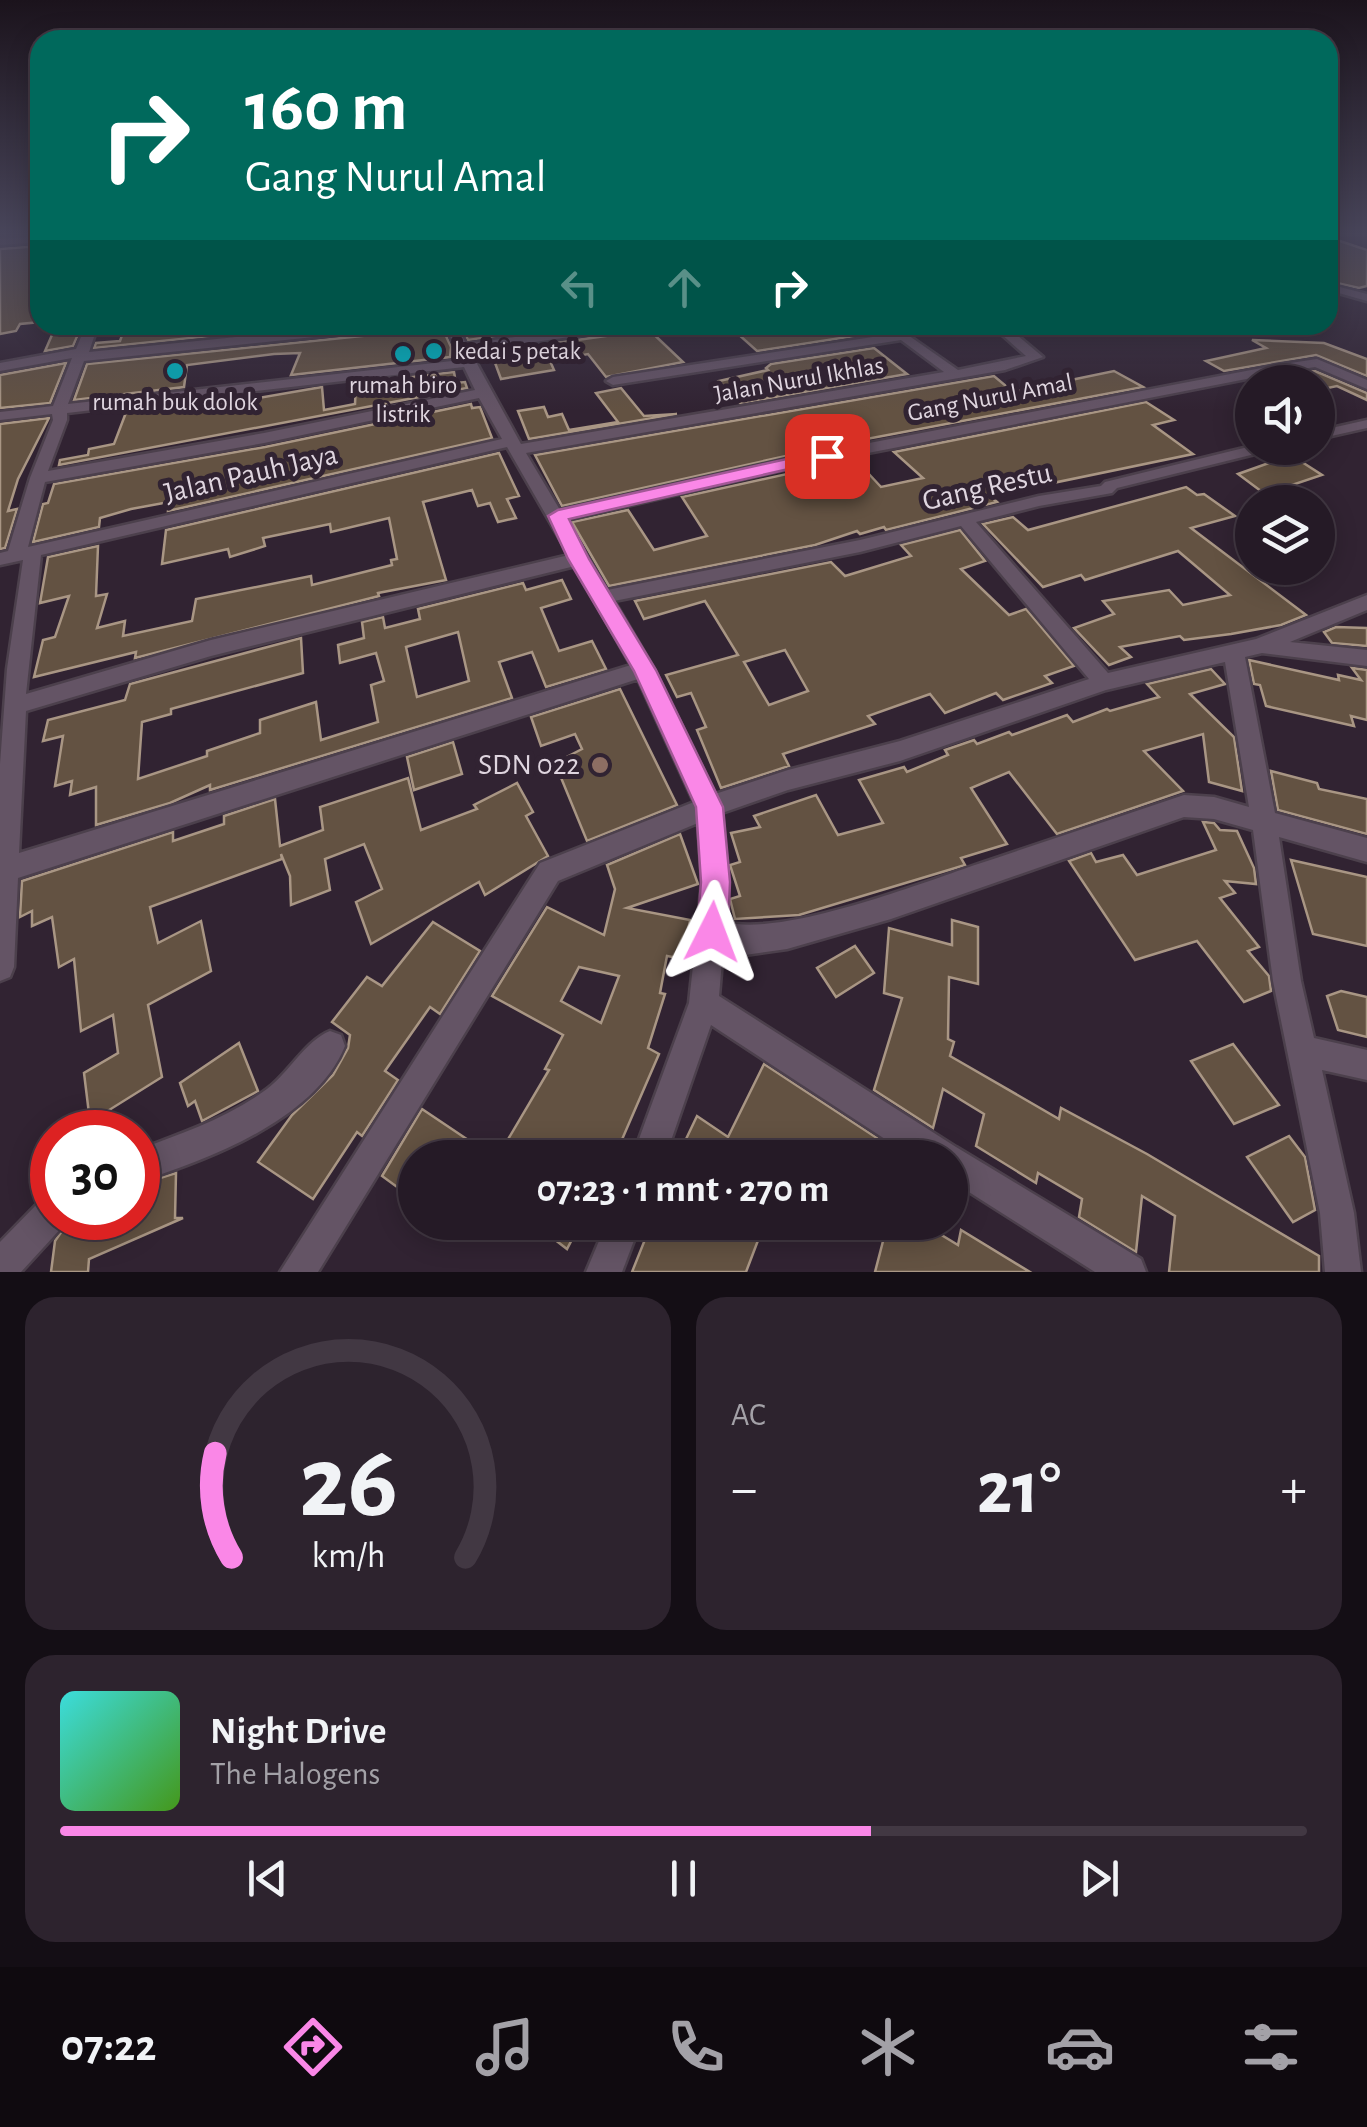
<!DOCTYPE html>
<html lang="id">
<meta charset="utf-8">
<style>
body{margin:0;font-family:"Alegreya Sans",sans-serif;background:#2d232e;color:#f1f3f6;height:100vh;display:flex;flex-direction:column;font-size:38px;white-space:nowrap}
*{box-sizing:border-box;margin:0}
p{font-size:32px;color:#a3a1a7}
.icon{flex:none;width:55px;height:55px;fill:none;stroke:currentColor;stroke-width:2;stroke-linecap:round;stroke-linejoin:round}
.map{position:relative;height:1272px;overflow:hidden}
.drawer{display:flex;flex-direction:column;gap:25px;padding:25px;background:#140e15;flex:1}
.drawer>*{flex:none}
.guide{position:absolute;left:30px;top:30px;width:1308px;height:305px;border-radius:30px;box-shadow:0 5px 25px #0003,0 0 0 2px #423843;background:#00695c;color:#fff;overflow:hidden}
.controls{position:absolute;left:1235px;top:365px;display:grid;gap:20px}
.controls a{display:grid;place-items:center;width:100px;height:100px;border-radius:50%;background:#251a26;box-shadow:0 5px 25px #0003,0 0 0 2px #423843;font-size:50px}
.speed{position:absolute;left:30px;top:1110px;display:flex;gap:20px;font-size:50px;font-weight:700;text-align:center}
.speed>*{display:grid;place-content:center;width:130px;height:130px;border-radius:50%;background:#251a26;box-shadow:0 5px 25px #0003,0 0 0 2px #423843;line-height:1}
.speed .limit{border:15px solid #d22;background:#fff;color:#111}
.pin{position:absolute;display:grid;place-items:center;width:85px;height:85px;color:#fff;margin:-42px;border-radius:20px;box-shadow:0 5px 15px #0006}
.me{position:absolute;width:110px;margin:-55px;rotate:3deg;stroke-linejoin:round;filter:drop-shadow(0 0 8px #0008)}
.turn{display:flex;align-items:center;gap:35px;height:210px;padding:0 50px;font-size:45px}
.turn .icon{width:130px;height:130px;stroke-width:2.5}
.turn b{display:block;font-size:70px;line-height:85px}
.lanes{display:flex;align-items:center;height:95px;padding:0 50px;background:#0003;justify-content:center;gap:50px;direction:ltr}
.lanes .off{opacity:.35}
.big{font-size:75px;font-weight:600;line-height:1.1}
.drawer .card{flex:1;display:flex;flex-direction:column;justify-content:center;gap:15px;min-width:0;padding:0 35px;border-radius:30px;background:#2d232e}
.drawer .dial{align-items:center;gap:0}
.dial svg{height:260px;overflow:visible;fill:none;stroke:#423843;stroke-width:7;stroke-linecap:round;text-anchor:middle}
.dial text{fill:#f1f3f6;stroke:none}
.song{display:flex;align-items:center;gap:30px}
.cover{width:120px;height:120px;border-radius:15px;background:linear-gradient(135deg,hsl(180 70% 55%),hsl(100 70% 35%))}
.played{height:10px;border-radius:5px;background:linear-gradient(90deg,#fa87e7 65%,#423843 65%)}
.keys{display:flex;justify-content:space-around;direction:ltr}
.heat{display:flex;justify-content:space-between;align-items:center;font-size:55px;direction:ltr}
.drawer .tiles{flex:1;display:grid;gap:25px;grid-template-columns:1fr 1fr}
.card:last-child{grid-column:span 2}
.trip{position:absolute;left:398px;top:1140px;width:570px;height:100px;border-radius:50px;background:#251a26;box-shadow:0 5px 25px #0003,0 0 0 2px #423843;font-weight:600;line-height:100px;text-align:center}
.tabs{display:flex;height:160px;justify-content:space-around;align-items:center;background:#0f0a0f;color:#a3a1a7}
.tabs .icon{width:70px;height:70px}
.tabs .active{color:#fa87e7}
.tabs b{font-size:45px;color:#f1f3f6}
.map>svg:first-child{display:block}
.building{fill:#635242;stroke:#a99684;stroke-width:2.5;fill-rule:evenodd}
.lines{fill:none;stroke-linecap:round;stroke-linejoin:round}
.street-casing{stroke:#4c404c;stroke-width:5}
.street{fill:#645465;fill-rule:evenodd}
.route{fill:#fa87e7;stroke:#a25896;stroke-width:2.5}
.culture-dot{fill:#0f9aa8;stroke:#312332;stroke-width:4}
.education-dot{fill:#8d6e63;stroke:#312332;stroke-width:4}
.labels{text-anchor:middle;dominant-baseline:central;stroke-width:10;stroke-linejoin:round;paint-order:stroke}
.far-poi-label{font-size:25px;fill:#dfd5df;stroke:#312332}
.far-street-label{font-size:25px;fill:#dfd5df;stroke:#312332}
.street-label{font-size:30px;fill:#dfd5df;stroke:#312332}
.poi-label{font-size:30px;fill:#dfd5df;stroke:#312332;text-anchor:end}
</style>
<div class="map">
<svg width="1367" height="1272" viewBox="0 0 1367 1272">
<rect width="100%" height="100%" fill="#312332"/>
<g class="building">
<path d="M1328 237 1367 250V286L1359 288 1328 281Z"/>
<path d="M40 246V322L20 324 16 331 0 334V249Z"/>
<path d="M82 325 73 346 45 351 55 328Z"/>
<path d="M140 325H318L94 348 96 343 120 341 125 327Z"/>
<path d="M401 325H441L451 347 450 357 291 375 300 353 274 354 187 365 184 387 74 400 87 364 391 333Z"/>
<path d="M461 325H573L468 340Z"/>
<path d="M728 325H890L886 331 757 351Z"/>
<path d="M645 326 683 362 606 377 588 354 550 361 554 370 501 379 491 352 627 333Z"/>
<path d="M1252 340 1324 343 1367 359V376L1316 355 1224 371 1206 361 1266 348Z"/>
<path d="M874 348 907 374 740 403 719 381 768 370 766 368 771 364Z"/>
<path d="M66 363 50 403 0 408V375Z"/>
<path d="M1114 371 1143 387 840 444 562 506 535 455 994 376 1013 392Z"/>
<path d="M1315 371 1367 393V400L1337 386 1318 390V382H1300L1287 375Z"/>
<path d="M454 372 456 383 465 382 467 388 59 465 60 460 88 455 89 449 114 444 127 410 182 403 181 409 201 408 322 387 324 410 355 404 356 383Z"/>
<path d="M621 388 644 416 677 414 529 439 518 411 544 407 548 417 562 414 569 430 618 422 596 393Z"/>
<path d="M1146 402 1174 420 1153 425 1193 454 990 496 997 502 886 530 884 527 860 534 857 531 815 545 609 586 572 522 628 510 654 550 707 536 682 497 855 459 881 487 923 478 894 452Z"/>
<path d="M471 404 472 408 480 407 492 438 168 511 169 502 131 509 100 518 99 527 33 542 43 504 48 503 54 484 265 447Z"/>
<path d="M49 418 18 479 8 511 17 509 5 548 0 549V424Z"/>
<path d="M499 453 519 496 507 499 516 518 498 522 490 503 478 506 472 490 423 502 446 580 378 593 379 596 135 658 136 652 34 677 43 640 55 637 69 596 40 603 48 557 98 546 96 596 107 594 97 628 125 621 123 636 192 621 196 599 311 576 312 585 392 565 391 560 397 559 389 518 331 532 330 524 263 538 265 546 230 557 228 549 162 564 166 530Z"/>
<path d="M1291 455 1322 475 1265 494 1238 474Z"/>
<path d="M1186 487 1197 495 1204 494 1235 516 1191 528 1306 615 1281 625 1231 634 1184 640 1180 636 1120 647 1131 657 1109 665 1074 628 1114 614 1103 601 1169 590 1183 605 1230 595 1178 551 1085 580 1081 575 1043 587 983 524 1013 517 1028 530Z"/>
<path d="M960 530 985 561 961 569 1009 615 1026 609 1074 666 1045 676 1052 683 1003 700 996 693 945 713 930 694 868 716 875 724 783 754 789 766 721 788 697 730 706 727 691 693 677 697 666 675 738 655 705 601 644 619 635 601 831 562 845 576 911 556 901 545ZM785 650 808 691 769 705 744 662Z"/>
<path d="M562 580 571 599 541 608 559 651 592 641 606 669 546 687 532 652 499 662 512 698 210 790V785L170 803 96 825V787L70 795 72 781 55 786 63 736 43 741 48 720 125 700 130 684 301 638 303 673 171 709V714L142 722 138 779 207 756V751L260 733V720L316 702 321 740 378 722 371 685 384 681 376 653 340 663 338 645 364 638 362 622 383 617 385 628 420 619 418 609 523 583 526 590ZM458 632 469 681 417 697 406 647Z"/>
<path d="M1336 627 1367 628V646L1332 643 1324 632Z"/>
<path d="M1249 660 1339 680 1338 675 1361 680 1352 668 1367 670V720L1351 716 1354 726 1266 706 1260 685 1254 684Z"/>
<path d="M1211 669 1225 684 1190 694 1234 737 1242 791 1209 782 1203 734 1144 751 1183 791 1057 834 1009 772 971 788 1007 844 961 858 965 865 952 869 799 915 735 919 730 899 740 896 730 865 740 862 731 833 760 827 754 816 816 795 838 835 883 823 859 780 904 767 907 772 948 755 945 750 974 740 977 744 1009 732 1012 735 1067 715 1073 722 1107 709 1110 711 1159 697 1147 684Z"/>
<path d="M620 689 677 805 587 841 555 763 582 749 575 734 541 746 531 717Z"/>
<path d="M453 742 462 774 414 790 407 757Z"/>
<path d="M1271 771 1317 783 1319 789 1367 799V834L1278 810Z"/>
<path d="M408 778 421 830 477 809 474 805 517 783 533 812 526 816 548 856 485 895 479 882 371 944 356 902 382 889 364 844 325 859 330 890 291 905 290 876 281 854 282 859 150 907 158 943 201 921 211 971 148 1005 162 1077 90 1122 84 1073 118 1053 113 1015 81 1031 74 959 59 967 52 917 32 926V911L20 917 22 881 173 832V841L224 824V816L275 799 280 846 323 830 320 807Z"/>
<path d="M1203 822 1214 823 1220 830 1237 831 1254 868 1256 884 1225 881 1235 893 1220 898 1259 947 1248 951 1269 976 1271 991 1244 1002 1197 941 1135 960 1069 861 1091 853 1096 862 1123 855 1137 875 1216 850Z"/>
<path d="M680 834 698 884 627 908 690 920 683 959 667 956 660 993 665 994 648 1048 659 1054 614 1158H497L549 1070 545 1069 563 1035 492 996 547 907 604 935 615 889 607 865ZM579 967 619 976 601 1023 561 1001Z"/>
<path d="M1291 860 1367 877V946L1313 934Z"/>
<path d="M952 920 978 927V984L949 977 948 1039 954 1042 950 1056 1059 1119 1061 1108 1147 1154 1319 1256V1272H1169L1175 1216 1142 1196 1136 1252 1079 1217 1082 1199 1038 1173 1036 1183 976 1146 984 1114 943 1089 933 1128 874 1090 902 998 884 993 889 928 952 945Z"/>
<path d="M433 922 480 951 440 1014 430 1007 385 1071 398 1080 362 1136 357 1132 313 1199 258 1162 292 1115 333 1075 348 1048 350 1035 332 1022 367 977 382 986Z"/>
<path d="M855 946 874 973 836 997 817 968Z"/>
<path d="M1341 991 1367 997V1037L1338 1030 1327 996Z"/>
<path d="M239 1043 258 1091 202 1121 195 1101 188 1106 180 1083Z"/>
<path d="M1233 1044 1279 1105 1234 1124 1191 1061Z"/>
<path d="M764 1064 886 1144 882 1158H677L697 1116 728 1137Z"/>
<path d="M422 1109 495 1158H415V1200L382 1176Z"/>
<path d="M1289 1136 1305 1157 1315 1210 1293 1222 1247 1157Z"/>
<path d="M176 1173 175 1218H183L89 1259 88 1272H51L55 1241 71 1218H138V1185Z"/>
<path d="M532 1222H581L567 1249Z"/>
<path d="M652 1222H765L746 1272H632Z"/>
<path d="M888 1222H920L958 1245 961 1230 1030 1272H875Z"/>
</g>
<g class="lines">
<defs>
<g id="street">
<path d="M40 236V242L0 245V239Z"/>
<path d="M1328 284 1367 294V301L1328 290Z"/>
<path d="M86 325H98L89 352 355 325H397L391 329 84 361 68 404 461 360 445 325H457L466 344 600 325H632L626 329 470 351 521 444 944 372 901 340 613 385 606 381 613 377 892 334 889 330 895 326 958 370 1026 356 991 325H1005L1043 357 1005 370 526 453 560 510 791 458 1277 365 1317 359 1367 380V389L1315 367 1277 373 791 468 566 520 607 590 860 540 1039 496 1101 486 1105 482 1252 446 1269 448 1267 451 1117 488 1112 493 1039 506 976 522 1108 673 1256 639 1367 595V610L1290 642 1367 650V666L1262 653 1245 657 1275 813 1367 838V862L1279 837 1301 981 1314 1038 1367 1050V1080L1322 1070 1354 1213 1361 1272H1325L1320 1213 1273 981 1253 830 1214 819 1184 817 891 919 787 949 745 955 723 949 719 996 956 1147 1141 1259 1146 1272H1095L950 1180V1158H914L711 1025 665 1158H632L689 1003 702 882 698 823 558 881 318 1272H280L540 863 694 802 638 679 18 878 14 967 10 977 0 981V764L7 669 23 560 0 565V553L8 551 30 478 53 420 52 414 0 420V412L53 406 72 358 0 371V363L76 349ZM464 367 475 390 264 433 48 471 67 420V413ZM479 398 502 439 28 547 45 482 264 443ZM507 447 569 555 211 640 26 694 41 555ZM961 526 1089 679 900 741 788 770 715 794 654 669 614 601 860 552ZM575 566 631 665 19 853 26 711 211 656ZM1225 662 1249 807 1214 797 1184 795C1115 818 1047 841 978 864 919 884 782 937 725 922L728 882 722 813 788 790 900 761 1106 690Z"/>
<path d="M1367 420V428L1318 439V431Z"/>
<path d="M330 1031 341 1035 345 1046C315 1120 207 1160 138 1182V1150C182 1133 228 1118 267 1089 289 1073 305 1041 330 1031Z"/>
<path d="M52 1196V1218H67L64 1225 21 1272H0V1242L40 1201Z"/>
<path d="M607 1222H641L622 1272H586Z"/>
</g>
</defs>
<use href="#street" class="street-casing"/>
<use href="#street" class="street"/>
</g>
<linearGradient id="sky" x2="0" y2="1"><stop stop-color="#1b131c"/><stop offset="0.57" stop-color="#48455a"/><stop offset="1" stop-color="#48455a" stop-opacity="0"/></linearGradient>
<rect width="1367" height="410" fill="url(#sky)"/>
<path class="route" d="M827 450 836 456 833 459 569 519 589 559 656 670 723 807 730 882 728 932 724 943 712 948 701 943 697 932 701 882 696 807 634 671 568 559 548 516 558 510Z"/>
<g class="culture-dot">
<circle cx="434" cy="351" r="10"/>
<circle cx="403" cy="354" r="10"/>
<circle cx="175" cy="371" r="10"/>
</g>
<circle class="education-dot" cx="600" cy="765" r="10"/>
<g class="labels">
<g class="far-poi-label">
<text x="454" y="351" text-anchor="start">kedai 5 petak</text>
<text x="403" y="385">rumah biro<tspan x="403" dy="29">listrik</tspan></text>
<text x="175" y="402">rumah buk dolok</text>
</g>
<g class="far-street-label">
<text transform="translate(799 380) rotate(-10)">Jalan Nurul Ikhlas</text>
<text transform="translate(990 398) rotate(-11)">Gang Nurul Amal</text>
</g>
<g class="street-label">
<text transform="translate(251 474) rotate(-13)">Jalan Pauh Jaya</text>
<text transform="translate(987 487) rotate(-13)">Gang Restu</text>
</g>
<g class="poi-label">
<text x="580" y="765">SDN 022</text>
</g>
</g>
</svg>
<div class="controls">
<a><svg class="icon" aria-label="sound" viewBox="0 0 24 24"><path d="M4 9h4l5-4v14l-5-4H4zM17 9q2 3 0 6"/></svg></a>
<a><svg class="icon" aria-label="layers" viewBox="0 0 24 24"><path d="M12 4l9 5-9 5-9-5zM3 14l9 5 9-5"/></svg></a>
</div>
<div class="speed"><div class="limit">30</div></div>
<div class="pin" style="left:827px;top:456px;background:#d93025"><svg class="icon" aria-label="arrive" viewBox="0 0 24 24"><path d="M6 21V4h12l-3 4 3 4H6"/></svg></div>
<svg class="me" style="left:712px;top:932px" viewBox="-20 -20 40 40"><path d="M0-17L14 15 0 8-14 15z" fill="#fa87e7" stroke="#fff" stroke-width="4"/></svg>
<div class="trip">07:23 · 1 mnt · 270 m</div>
<div class="guide">
<div class="turn"><svg class="icon" aria-label="right" viewBox="0 0 24 24"><path d="M7 20v-9h11M14 6l5 5-5 5"/></svg><div><b>160 m</b>Gang Nurul Amal</div></div>
<div class="lanes"><svg class="icon off" aria-label="left" viewBox="0 0 24 24"><path d="M17 20v-9H6M10 6l-5 5 5 5"/></svg><svg class="icon off" aria-label="ahead" viewBox="0 0 24 24"><path d="M12 20V5M6 11l6-6 6 6"/></svg><svg class="icon" aria-label="right" viewBox="0 0 24 24"><path d="M7 20v-9h11M14 6l5 5-5 5"/></svg></div>
</div>
</div>
<section class="drawer">
<div class="tiles">
<div class="card dial"><svg viewBox="0 0 100 80">
<path d="M14 69A42 42 0 1 1 86 69"/>
<path d="M14 69A42 42 0 0 1 9 37" stroke="#fa87e7"/>
<text x="50" y="56" font-size="32" font-weight="700">26</text>
<text x="50" y="72" font-size="11">km/h</text>
</svg></div>
<div class="card"><p>AC</p>
<div class="heat"><a>−</a><b class="big">21°</b><a>+</a></div>
</div>
<div class="card">
<div class="song"><i class="cover"></i><div><b>Night Drive</b><p>The Halogens</p></div></div>
<div class="played"></div>
<div class="keys"><svg class="icon" aria-label="previous" viewBox="0 0 24 24"><path d="M18 5L8 12l10 7zM5 5v14"/></svg><svg class="icon" aria-label="pause" viewBox="0 0 24 24"><path d="M8 5v14M16 5v14"/></svg><svg class="icon" aria-label="next" viewBox="0 0 24 24"><path d="M6 5l10 7-10 7zM19 5v14"/></svg></div>
</div>
</div>
</section>
<nav class="tabs">
<b>07:22</b>
<svg class="icon active" aria-label="directions" viewBox="0 0 24 24"><path d="M12 3l9 9-9 9-9-9zM9 14v-3h6M13 9l2 2-2 2"/></svg>
<svg class="icon" aria-label="music" viewBox="0 0 24 24"><path d="M9 18V5l10-2v13"/><circle cx="6" cy="18" r="3"/><circle cx="16" cy="16" r="3"/></svg>
<svg class="icon" aria-label="phone" viewBox="0 0 24 24"><path d="M5 4h4l2 5-3 2q2 4 5 5l2-3 5 2v4C11 20 4 13 5 4z"/></svg>
<svg class="icon" aria-label="climate" viewBox="0 0 24 24"><path d="M12 3v18M4 7l16 10M4 17L20 7"/></svg>
<svg class="icon" aria-label="car" viewBox="0 0 24 24"><path d="M5 17H2v-5l4-1 3-4h7l3 4 3 1v5h-3M9 17h6M6 11h13"/><circle cx="7" cy="17" r="2"/><circle cx="17" cy="17" r="2"/></svg>
<svg class="icon" aria-label="filters" viewBox="0 0 24 24"><path d="M4 7h16M4 17h16"/><circle cx="9" cy="7" r="2"/><circle cx="15" cy="17" r="2"/></svg>
</nav>
